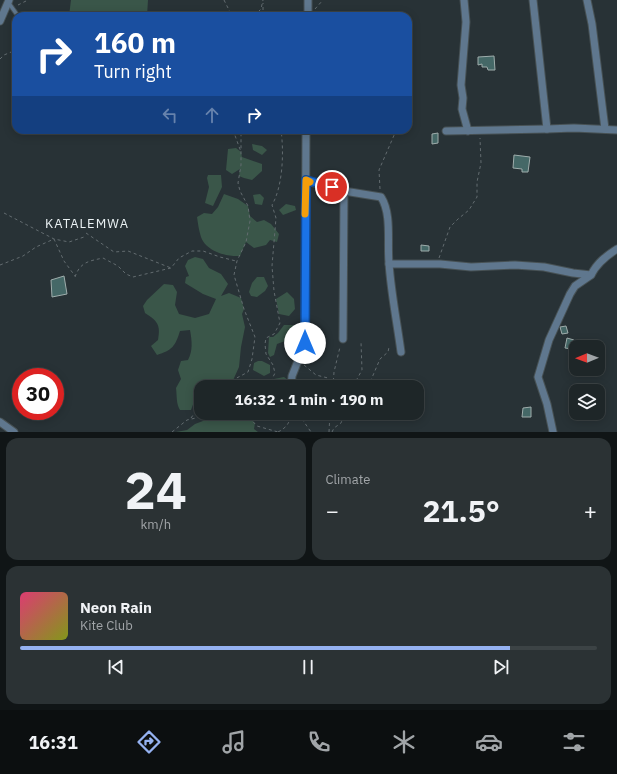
<!DOCTYPE html>
<meta charset="utf-8">
<style>
body{margin:0;font-family:"IBM Plex Sans",sans-serif;background:#2b3234;color:#f1f3f6;height:100vh;display:flex;flex-direction:column;font-size:15px;white-space:nowrap}
*{box-sizing:border-box;margin:0}
p{font-size:13px;color:#a1a5a8}
.icon{flex:none;width:22px;height:22px;fill:none;stroke:currentColor;stroke-width:2;stroke-linecap:round;stroke-linejoin:round}
.map{position:relative;height:432px;overflow:hidden}
.sheet{display:flex;flex-direction:column;gap:6px;padding:6px;background:#101516;flex:1}
.sheet>*{flex:none}
.top-card{position:absolute;left:12px;top:12px;width:400px;height:122px;border-radius:12px;box-shadow:0 2px 10px #0003,0 0 0 1px #3c4345;background:#1a4fa0;color:#fff;overflow:hidden}
.needle{width:26px;rotate:269deg}
.fabs{position:absolute;left:569px;top:340px;display:grid;gap:8px}
.fabs a{display:grid;place-items:center;width:36px;height:36px;border-radius:8px;background:#1e2628;box-shadow:0 2px 10px #0003,0 0 0 1px #3c4345;font-size:20px}
.speed{position:absolute;left:12px;top:368px;display:flex;gap:8px;font-size:20px;font-weight:700;text-align:center}
.speed>*{display:grid;place-content:center;width:52px;height:52px;border-radius:50%;background:#1e2628;box-shadow:0 2px 10px #0003,0 0 0 1px #3c4345;line-height:1}
.speed .limit{border:6px solid #d22;background:#fff;color:#111}
.pin{position:absolute;display:grid;place-items:center;width:34px;height:34px;color:#fff;margin:-17px;border:2px solid #fff;border-radius:50%;box-shadow:0 1px 4px #0007}
.me{position:absolute;width:44px;margin:-22px;rotate:0deg;stroke-linejoin:round;filter:drop-shadow(0 0 3px #0008)}
.turn{display:flex;align-items:center;gap:14px;height:84px;padding:0 16px;font-size:18px}
.turn .icon{width:52px;height:52px;stroke-width:2.5}
.turn b{display:block;font-size:28px;line-height:34px}
.lanes{display:flex;align-items:center;height:38px;padding:0 16px;background:#0003;justify-content:center;gap:20px;direction:ltr}
.lanes .off{opacity:.35}
.big{font-size:30px;font-weight:700;line-height:1.1}
.sheet .widget{flex:1;display:flex;flex-direction:column;justify-content:center;gap:6px;min-width:0;padding:0 14px;border-radius:12px;background:#2b3234}
.sheet .dial{align-items:center;gap:0}
.dial b{font-size:52px;line-height:1}
.song{display:flex;align-items:center;gap:12px}
.cover{width:48px;height:48px;border-radius:6px;background:linear-gradient(135deg,hsl(340 70% 55%),hsl(70 70% 35%))}
.played{height:4px;border-radius:2px;background:linear-gradient(90deg,#95b2f1 85%,#3c4345 85%)}
.keys{display:flex;justify-content:space-around;direction:ltr}
.heat{display:flex;justify-content:space-between;align-items:center;font-size:22px;direction:ltr}
.sheet .tiles{flex:1;display:grid;gap:6px;grid-template-columns:1fr 1fr}
.widget:last-child{grid-column:span 2}
.trip{position:absolute;left:194px;top:380px;width:230px;height:40px;border-radius:12px;background:#1e2628;box-shadow:0 2px 10px #0003,0 0 0 1px #3c4345;font-weight:700;line-height:40px;text-align:center}
.tab-bar{display:flex;height:64px;justify-content:space-around;align-items:center;background:#0c0f10;color:#a1a5a8}
.tab-bar .icon{width:28px;height:28px}
.tab-bar .active{color:#95b2f1}
.tab-bar b{font-size:18px;color:#f1f3f6}
.map>svg:first-child{display:block}
.green{fill:#3a5649}
.building{fill:#456867;stroke:#9fadac}
.lines{fill:none;stroke-linecap:round;stroke-linejoin:round}
.service-casing{stroke:#475154;stroke-width:5.5}
.minor-casing{stroke:#475154;stroke-width:9}
.path{stroke:#636c70;stroke-width:1;stroke-dasharray:3 3;stroke-linecap:butt}
.service{stroke:#5f778e;stroke-width:3.5}
.minor{stroke:#5f778e;stroke-width:7}
.route-casing{stroke:#114b97;stroke-width:10}
.route{stroke:#1a73e8;stroke-width:7}
.slow{stroke:#f59e0b;stroke-width:7}
.labels{text-anchor:middle;dominant-baseline:central;stroke-width:4;stroke-linejoin:round;paint-order:stroke}
.quarter-label{font-size:13px;letter-spacing:1px;fill:#ebf2f4;stroke:#283236}
</style>
<div class="map">
<svg width="617" height="432" viewBox="0 0 617 432">
<rect width="100%" height="100%" fill="#283236"/>
<g class="green">
<path d="M71 0H148L147 16H69Z"/>
<path d="M252 144 262 146 267 150 262 155 253 150Z"/>
<path d="M236 148 241 152 242 157 262 164V171L252 180 244 178 239 176 240 169 232 174 226 170 228 149Z"/>
<path d="M208 175H221L222 187 213 206 205 203 209 187 207 178Z"/>
<path d="M224 194 238 199 248 206 250 216 257 222 264 220 271 224 279 234 277 242 270 240 266 245 254 248 246 242 240 256C226 257 206 251 201 237 199 231 198 224 197 217L204 213 212 214 218 207Z"/>
<path d="M260 194 264 198 262 205 255 204 253 195Z"/>
<path d="M286 204 295 206 296 210 283 215 279 210Z"/>
<path d="M195 257 203 259 209 268 221 274 228 284 221 296 229 293 241 298 244 309 242 314 245 327 241 347 239 367 230 387H201V396L195 399 191 410H180C176 404 177 395 176 388L181 379 178 370 181 361 188 360C193 351 192 341 190 330L180 331C175 347 172 350 157 355L151 346 158 340C161 324 157 321 145 313L143 306 147 300 164 284 173 285 177 292 175 305 179 314 195 318 209 314 216 299 203 294 185 283 186 277 189 276 185 266 188 260Z"/>
<path d="M257 277H264L268 286 265 291 257 297 251 296 249 292 252 283Z"/>
<path d="M287 292 294 299 295 309 289 316 279 314 276 299Z"/>
<path d="M284 325H295L296 334 288 340 277 344 274 355 270 357 268 353 269 337H273L278 333Z"/>
<path d="M258 361H262L270 365V373L264 376 253 370 254 363Z"/>
<path d="M284 377 288 380 286 387H272L274 379Z"/>
<path d="M224 413H230L231 418 240 421 248 416 255 423 254 429 258 432H176L187 430 195 424Z"/>
<path d="M267 413H282L284 417 277 421 267 419Z"/>
</g>
<g class="building">
<path d="M494 56 495 70H488L487 67H482V64L478 65V57Z"/>
<path d="M438 133V143L432 144V134Z"/>
<path d="M514 155 530 157 528 172H522V169L513 168Z"/>
<path d="M421 245 429 246V251H421Z"/>
<path d="M64 276 67 294 52 297 51 280Z"/>
<path d="M566 326 568 333 562 334 560 327Z"/>
<path d="M567 338 574 340 572 349 565 348Z"/>
<path d="M531 407V417H522L523 408Z"/>
</g>
<g class="lines">
<defs>
<path id="service" d="M8 2 18 16"/>
<g id="minor">
<path d="M464 0 466 22 461 85 463 98 462 109 468 131"/>
<path d="M533 0 547 129"/>
<path d="M587 0 592 24 605 129"/>
<path d="M308 16V0"/>
<path d="M0 21 9 0"/>
<path d="M446 131 547 129 574 128 617 130"/>
<path d="M306 181 344 191 381 197C392 214 387 242 389 263 391 293 397 322 401 352"/>
<path d="M389 264H440L471 267 515 265 544 267 573 273 591 275C597 263 606 256 617 249"/>
<path d="M343 339 344 191"/>
<path d="M291 387 292 376 305 343 306 130"/>
<path d="M0 422 14 432"/>
<path d="M553 432 547 404 538 377 549 340 570 294 575 286 591 275"/>
</g>
</defs>
<use href="#service" class="service-casing"/>
<use href="#minor" class="minor-casing"/>
<g class="path">
<path d="M224 0 230 12V16"/>
<path d="M18 5 28 0"/>
<path d="M315 9 323 0"/>
<path d="M230 13 234 16"/>
<path d="M254 16 261 9 263 0"/>
<path d="M263 16V3"/>
<path d="M0 59 4 55 16 50"/>
<path d="M408 86 410 65"/>
<path d="M233 130 241 152"/>
<path d="M367 130 382 134 395 133 397 130"/>
<path d="M128 131 133 130"/>
<path d="M380 189 379 170 395 133"/>
<path d="M4 213 54 239 69 242 84 237"/>
<path d="M86 233 114 252 128 251 171 268"/>
<path d="M439 258 450 227 458 219 469 210 477 197V182L481 163 480 138"/>
<path d="M0 265 23 256 36 247 54 239 64 261 75 276"/>
<path d="M75 277C80 262 89 261 103 258L118 266 126 274 133 277 171 268 179 258 192 251H203L220 257 236 261"/>
<path d="M304 365 316 375 328 378 331 387"/>
<path d="M230 387 233 380 248 372 252 359 255 337 244 309 234 275 237 261 246 242 250 221 248 206 240 191 238 183 241 165V130"/>
<path d="M268 387 275 373 273 365 266 354 265 344 266 338 274 334 280 323 274 291 272 266 276 218 272 205C283 186 284 152 281 130"/>
<path d="M333 387 334 372 340 347"/>
<path d="M357 387V379L362 370 361 342"/>
<path d="M368 387 380 359 388 352 389 347"/>
<path d="M245 413 257 426 278 432"/>
<path d="M291 414 302 419 311 432"/>
<path d="M191 418 201 404"/>
<path d="M172 432 187 420 218 413"/>
<path d="M278 432C286 428 290 423 291 414"/>
<path d="M329 432 330 413"/>
<path d="M332 432 334 428 341 423 345 413"/>
</g>
<use href="#service" class="service"/>
<use href="#minor" class="minor"/>
</g>
<g class="lines">
<defs>
<path id="route" d="M305 343 306 180 332 187"/>
</defs>
<use href="#route" class="route-casing"/>
<use href="#route" class="route"/>
<path class="slow" d="M305 214 306 180 310 182"/>
</g>
<g class="labels">
<g class="quarter-label">
<text x="87" y="223">KATALEMWA</text>
</g>
</g>
</svg>
<div class="fabs">
<a><svg class="needle" viewBox="-14 -14 28 28"><path d="M0-13l5 13h-10z" fill="#e53935"/><path d="M0 13l5-13h-10z" fill="#a1a5a8"/></svg></a>
<a><svg class="icon" aria-label="layers" viewBox="0 0 24 24"><path d="M12 4l9 5-9 5-9-5zM3 14l9 5 9-5"/></svg></a>
</div>
<div class="speed"><div class="limit">30</div></div>
<div class="pin" style="left:332px;top:187px;background:#d93025"><svg class="icon" aria-label="arrive" viewBox="0 0 24 24"><path d="M6 21V4h12l-3 4 3 4H6"/></svg></div>
<svg class="me" style="left:305px;top:343px" viewBox="-20 -20 40 40"><circle r="19" fill="#fff"/><path d="M0-13L10 11 0 6-10 11z" fill="#1a73e8"/></svg>
<div class="trip">16:32 · 1 min · 190 m</div>
<div class="top-card">
<div class="turn"><svg class="icon" aria-label="right" viewBox="0 0 24 24"><path d="M7 20v-9h11M14 6l5 5-5 5"/></svg><div><b>160 m</b>Turn right</div></div>
<div class="lanes"><svg class="icon off" aria-label="left" viewBox="0 0 24 24"><path d="M17 20v-9H6M10 6l-5 5 5 5"/></svg><svg class="icon off" aria-label="ahead" viewBox="0 0 24 24"><path d="M12 20V5M6 11l6-6 6 6"/></svg><svg class="icon" aria-label="right" viewBox="0 0 24 24"><path d="M7 20v-9h11M14 6l5 5-5 5"/></svg></div>
</div>
</div>
<section class="sheet">
<div class="tiles">
<div class="widget dial"><b>24</b><p>km/h</p></div>
<div class="widget"><p>Climate</p>
<div class="heat"><a>−</a><b class="big">21.5°</b><a>+</a></div>
</div>
<div class="widget">
<div class="song"><i class="cover"></i><div><b>Neon Rain</b><p>Kite Club</p></div></div>
<div class="played"></div>
<div class="keys"><svg class="icon" aria-label="previous" viewBox="0 0 24 24"><path d="M18 5L8 12l10 7zM5 5v14"/></svg><svg class="icon" aria-label="pause" viewBox="0 0 24 24"><path d="M8 5v14M16 5v14"/></svg><svg class="icon" aria-label="next" viewBox="0 0 24 24"><path d="M6 5l10 7-10 7zM19 5v14"/></svg></div>
</div>
</div>
</section>
<nav class="tab-bar">
<b>16:31</b>
<svg class="icon active" aria-label="directions" viewBox="0 0 24 24"><path d="M12 3l9 9-9 9-9-9zM9 14v-3h6M13 9l2 2-2 2"/></svg>
<svg class="icon" aria-label="music" viewBox="0 0 24 24"><path d="M9 18V5l10-2v13"/><circle cx="6" cy="18" r="3"/><circle cx="16" cy="16" r="3"/></svg>
<svg class="icon" aria-label="phone" viewBox="0 0 24 24"><path d="M5 4h4l2 5-3 2q2 4 5 5l2-3 5 2v4C11 20 4 13 5 4z"/></svg>
<svg class="icon" aria-label="climate" viewBox="0 0 24 24"><path d="M12 3v18M4 7l16 10M4 17L20 7"/></svg>
<svg class="icon" aria-label="car" viewBox="0 0 24 24"><path d="M5 17H2v-5l4-1 3-4h7l3 4 3 1v5h-3M9 17h6M6 11h13"/><circle cx="7" cy="17" r="2"/><circle cx="17" cy="17" r="2"/></svg>
<svg class="icon" aria-label="filters" viewBox="0 0 24 24"><path d="M4 7h16M4 17h16"/><circle cx="9" cy="7" r="2"/><circle cx="15" cy="17" r="2"/></svg>
</nav>
